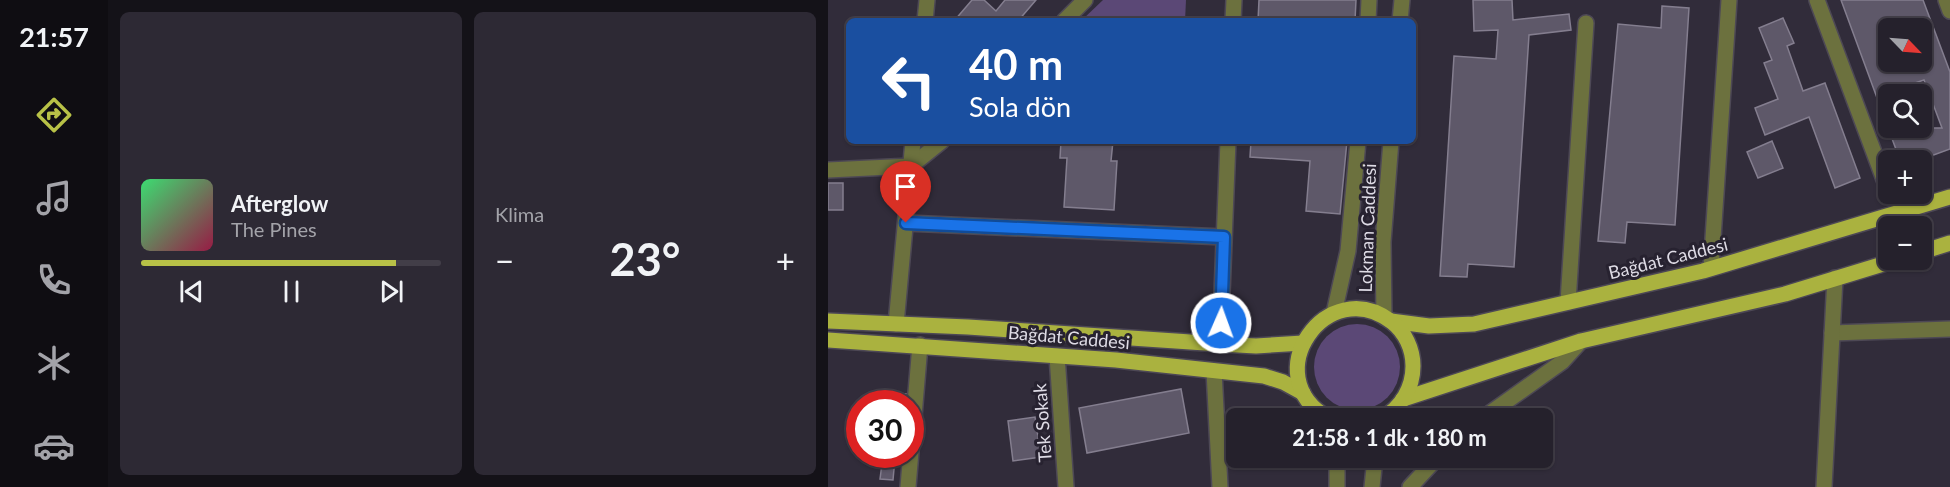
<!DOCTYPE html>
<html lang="tr">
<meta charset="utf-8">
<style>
body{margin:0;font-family:Lato,sans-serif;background:#2d2934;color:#f1f3f6;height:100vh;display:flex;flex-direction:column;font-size:22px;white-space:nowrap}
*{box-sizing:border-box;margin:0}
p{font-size:20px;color:#a3a3a9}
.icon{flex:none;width:33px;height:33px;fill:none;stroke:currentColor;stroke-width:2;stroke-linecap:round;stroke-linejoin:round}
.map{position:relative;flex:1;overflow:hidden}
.drawer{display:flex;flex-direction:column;gap:12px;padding:12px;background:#141218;width:720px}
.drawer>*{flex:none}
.banner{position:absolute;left:18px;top:18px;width:570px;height:126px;border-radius:9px;box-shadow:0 2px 4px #0004,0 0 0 2px #423e48;background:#1a4fa0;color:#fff;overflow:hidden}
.needle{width:39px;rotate:115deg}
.buttons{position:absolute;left:1050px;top:18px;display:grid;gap:12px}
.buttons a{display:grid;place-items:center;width:54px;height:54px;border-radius:9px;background:#25212c;box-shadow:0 2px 4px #0004,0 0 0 2px #423e48;font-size:30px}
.speed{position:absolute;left:18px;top:390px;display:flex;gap:12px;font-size:30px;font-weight:700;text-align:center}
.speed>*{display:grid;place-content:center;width:78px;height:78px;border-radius:50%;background:#25212c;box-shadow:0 2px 4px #0004,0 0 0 2px #423e48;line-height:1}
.speed .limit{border:9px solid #d22;background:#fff;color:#111}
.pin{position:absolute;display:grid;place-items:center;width:51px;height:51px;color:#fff;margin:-62px -26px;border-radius:50% 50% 50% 0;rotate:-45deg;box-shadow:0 0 6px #0007}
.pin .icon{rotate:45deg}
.me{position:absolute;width:66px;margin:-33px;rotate:2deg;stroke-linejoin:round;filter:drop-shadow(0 0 4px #0008)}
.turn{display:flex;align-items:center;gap:21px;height:126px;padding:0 24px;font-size:27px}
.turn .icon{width:78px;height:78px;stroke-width:2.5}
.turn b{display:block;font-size:42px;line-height:51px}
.big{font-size:45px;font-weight:700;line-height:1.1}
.drawer .card{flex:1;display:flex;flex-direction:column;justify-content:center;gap:9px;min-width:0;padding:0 21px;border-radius:9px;background:#2d2934}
.song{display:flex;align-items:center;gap:18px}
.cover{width:72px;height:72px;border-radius:9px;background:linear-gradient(135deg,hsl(140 70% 55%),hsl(340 70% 35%))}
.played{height:6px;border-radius:3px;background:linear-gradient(90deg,#b8c147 85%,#423e48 85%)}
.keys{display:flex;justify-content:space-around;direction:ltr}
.heat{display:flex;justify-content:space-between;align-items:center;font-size:33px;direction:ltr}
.drawer .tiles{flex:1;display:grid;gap:12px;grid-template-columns:repeat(2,1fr)}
.trip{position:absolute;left:398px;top:408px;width:327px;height:60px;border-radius:9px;background:#25212c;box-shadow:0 2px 4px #0004,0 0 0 2px #423e48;font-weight:700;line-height:60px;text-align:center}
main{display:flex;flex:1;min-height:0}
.tabs{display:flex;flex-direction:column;width:108px;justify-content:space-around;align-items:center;background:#0f0d12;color:#a3a3a9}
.tabs .icon{width:42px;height:42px}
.tabs .on{color:#b8c147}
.tabs b{font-size:27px;color:#f1f3f6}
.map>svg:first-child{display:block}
.green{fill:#5b4876}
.building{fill:#5e5869;stroke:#847e8f;stroke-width:1.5;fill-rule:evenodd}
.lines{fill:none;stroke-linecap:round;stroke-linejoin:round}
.minor-casing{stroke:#4d4855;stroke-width:18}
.major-casing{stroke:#4d4855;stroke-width:18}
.minor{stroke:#6c713e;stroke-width:15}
.major{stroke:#aab23f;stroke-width:15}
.route-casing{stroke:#114b97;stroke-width:15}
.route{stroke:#1a73e8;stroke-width:10}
.labels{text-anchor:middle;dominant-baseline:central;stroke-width:6;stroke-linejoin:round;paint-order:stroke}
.street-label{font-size:18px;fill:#dedbe5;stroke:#272230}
</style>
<main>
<nav class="tabs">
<b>21:57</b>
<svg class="icon on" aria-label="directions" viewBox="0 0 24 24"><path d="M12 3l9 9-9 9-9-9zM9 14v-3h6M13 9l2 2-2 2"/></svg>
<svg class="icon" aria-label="music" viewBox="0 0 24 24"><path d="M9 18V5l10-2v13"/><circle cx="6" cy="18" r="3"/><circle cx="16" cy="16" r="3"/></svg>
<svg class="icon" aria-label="phone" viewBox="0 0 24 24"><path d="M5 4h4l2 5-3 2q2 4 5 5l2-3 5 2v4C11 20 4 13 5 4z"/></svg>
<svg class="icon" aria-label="climate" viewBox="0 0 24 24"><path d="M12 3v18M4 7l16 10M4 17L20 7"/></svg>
<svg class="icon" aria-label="car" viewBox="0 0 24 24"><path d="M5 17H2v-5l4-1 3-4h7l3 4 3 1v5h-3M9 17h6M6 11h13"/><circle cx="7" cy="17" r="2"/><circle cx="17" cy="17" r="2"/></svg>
</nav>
<section class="drawer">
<div class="tiles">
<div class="card">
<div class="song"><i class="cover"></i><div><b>Afterglow</b><p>The Pines</p></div></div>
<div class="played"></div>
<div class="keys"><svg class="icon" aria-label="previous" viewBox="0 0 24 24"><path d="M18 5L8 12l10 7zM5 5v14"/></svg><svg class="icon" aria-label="pause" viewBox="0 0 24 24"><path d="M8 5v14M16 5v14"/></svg><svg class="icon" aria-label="next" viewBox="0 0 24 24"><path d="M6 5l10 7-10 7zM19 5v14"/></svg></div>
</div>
<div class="card"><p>Klima</p>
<div class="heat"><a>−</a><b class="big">23°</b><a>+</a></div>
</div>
</div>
</section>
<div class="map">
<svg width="1122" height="487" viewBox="0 0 1122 487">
<rect width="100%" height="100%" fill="#312c3a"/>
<g class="green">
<path d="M275 0H358L357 21H253Z"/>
<circle cx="529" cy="367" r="43"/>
</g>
<g class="building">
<path d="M144 0H156L168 11 177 0H208L190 21H126Z"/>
<path d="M431 0H528L527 21H430Z"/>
<path d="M645 0H684L685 20 741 14 743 30 701 35 686 267 640 264 639 277 612 276 626 56 668 59 670 30 646 31Z"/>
<path d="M1013 0H1095L1122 72V149L1092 160H1072L1060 128H1114L1096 80 1060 92 1059 125ZM1053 28H1094V62H1060V51Z"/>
<path d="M834 6 861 8 847 225 799 222 797 243 770 241 790 24 833 28Z"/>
<path d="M955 18 966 43 959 46 975 91 997 83 1032 178 1007 188 981 117 937 135 927 108 950 99 936 63 944 60 931 28Z"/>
<path d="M233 141H285L283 161H289L286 210 236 207 239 158H232Z"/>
<path d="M423 141H519L512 214 478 211 482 161 422 157Z"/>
<path d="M944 141 955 168 930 178 919 152Z"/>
<rect x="0" y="183" width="15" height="27"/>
<path d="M353 389 361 433 259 453 251 408Z"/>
<path d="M52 391 78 394 77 404H50Z"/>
<path d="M207 417 213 457 185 461 180 421Z"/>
<path d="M55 456 67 458 65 480 52 479Z"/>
</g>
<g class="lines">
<defs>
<g id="minor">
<path d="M989 0 1060 190"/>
<path d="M1118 0 1122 11"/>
<path d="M97 21 99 0"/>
<path d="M236 21 257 0"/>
<path d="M405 21 406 0"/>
<path d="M540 21 541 0"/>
<path d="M572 21 574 0"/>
<path d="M0 170 83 166 114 141"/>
<path d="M78 223 396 237"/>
<path d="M883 268 901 0"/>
<path d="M740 302 758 23"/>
<path d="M506 313 520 251 530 141"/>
<path d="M556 317 555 242 563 141"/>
<path d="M68 324 85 141"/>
<path d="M1004 333 1122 329"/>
<path d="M392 344 400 141"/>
<path d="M229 356 238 487"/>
<path d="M386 371 392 487"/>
<path d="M655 418 734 362 753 341"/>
<path d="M509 458V487"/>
<path d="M80 487 92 345"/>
<path d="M544 487 547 458"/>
<path d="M582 487 609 458"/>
<path d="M996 487 1007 278"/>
</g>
<g id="major">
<path d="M1094 252 1122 243"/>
<path d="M0 321 140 327 392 344 428 346 475 343"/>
<path d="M563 321 601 326 646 324 875 271 1122 197"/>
<path d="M0 340 288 360 436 376 455 382 475 393"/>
<path d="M575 399 753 341 957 294 1068 260"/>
<path d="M500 418C427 376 499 272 564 322 577 332 585 349 585 366 585 388 573 408 554 418"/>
</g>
</defs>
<use href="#minor" class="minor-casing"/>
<use href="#major" class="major-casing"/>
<use href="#minor" class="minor"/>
<use href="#major" class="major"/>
</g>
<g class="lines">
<defs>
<path id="route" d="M78 223 396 237 393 323"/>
</defs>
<use href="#route" class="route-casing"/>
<use href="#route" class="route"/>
</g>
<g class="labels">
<g class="street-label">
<text transform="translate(539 228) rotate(-88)">Lokman Caddesi</text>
<text transform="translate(840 258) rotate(-14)">Bağdat Caddesi</text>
<text transform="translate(241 337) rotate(5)">Bağdat Caddesi</text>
<text transform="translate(214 423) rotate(-94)">Tek Sokak</text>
</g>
</g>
</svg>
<div class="buttons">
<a><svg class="needle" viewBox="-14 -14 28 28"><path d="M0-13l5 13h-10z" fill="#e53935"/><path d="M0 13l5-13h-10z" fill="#a3a3a9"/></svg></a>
<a><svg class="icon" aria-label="search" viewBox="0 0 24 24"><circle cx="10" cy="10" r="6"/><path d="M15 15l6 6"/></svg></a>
<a>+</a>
<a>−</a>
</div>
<div class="speed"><div class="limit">30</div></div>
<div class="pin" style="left:78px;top:223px;background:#d93025"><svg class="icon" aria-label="arrive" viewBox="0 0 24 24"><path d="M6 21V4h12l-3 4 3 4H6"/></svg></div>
<svg class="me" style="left:393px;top:323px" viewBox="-20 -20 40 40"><circle r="17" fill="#1a73e8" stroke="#fff" stroke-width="3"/><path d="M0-11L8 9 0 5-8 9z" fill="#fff"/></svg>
<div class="trip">21:58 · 1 dk · 180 m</div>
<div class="banner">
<div class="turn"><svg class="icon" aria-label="left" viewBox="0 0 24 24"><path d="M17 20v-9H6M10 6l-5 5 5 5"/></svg><div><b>40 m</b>Sola dön</div></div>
</div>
</div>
</main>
